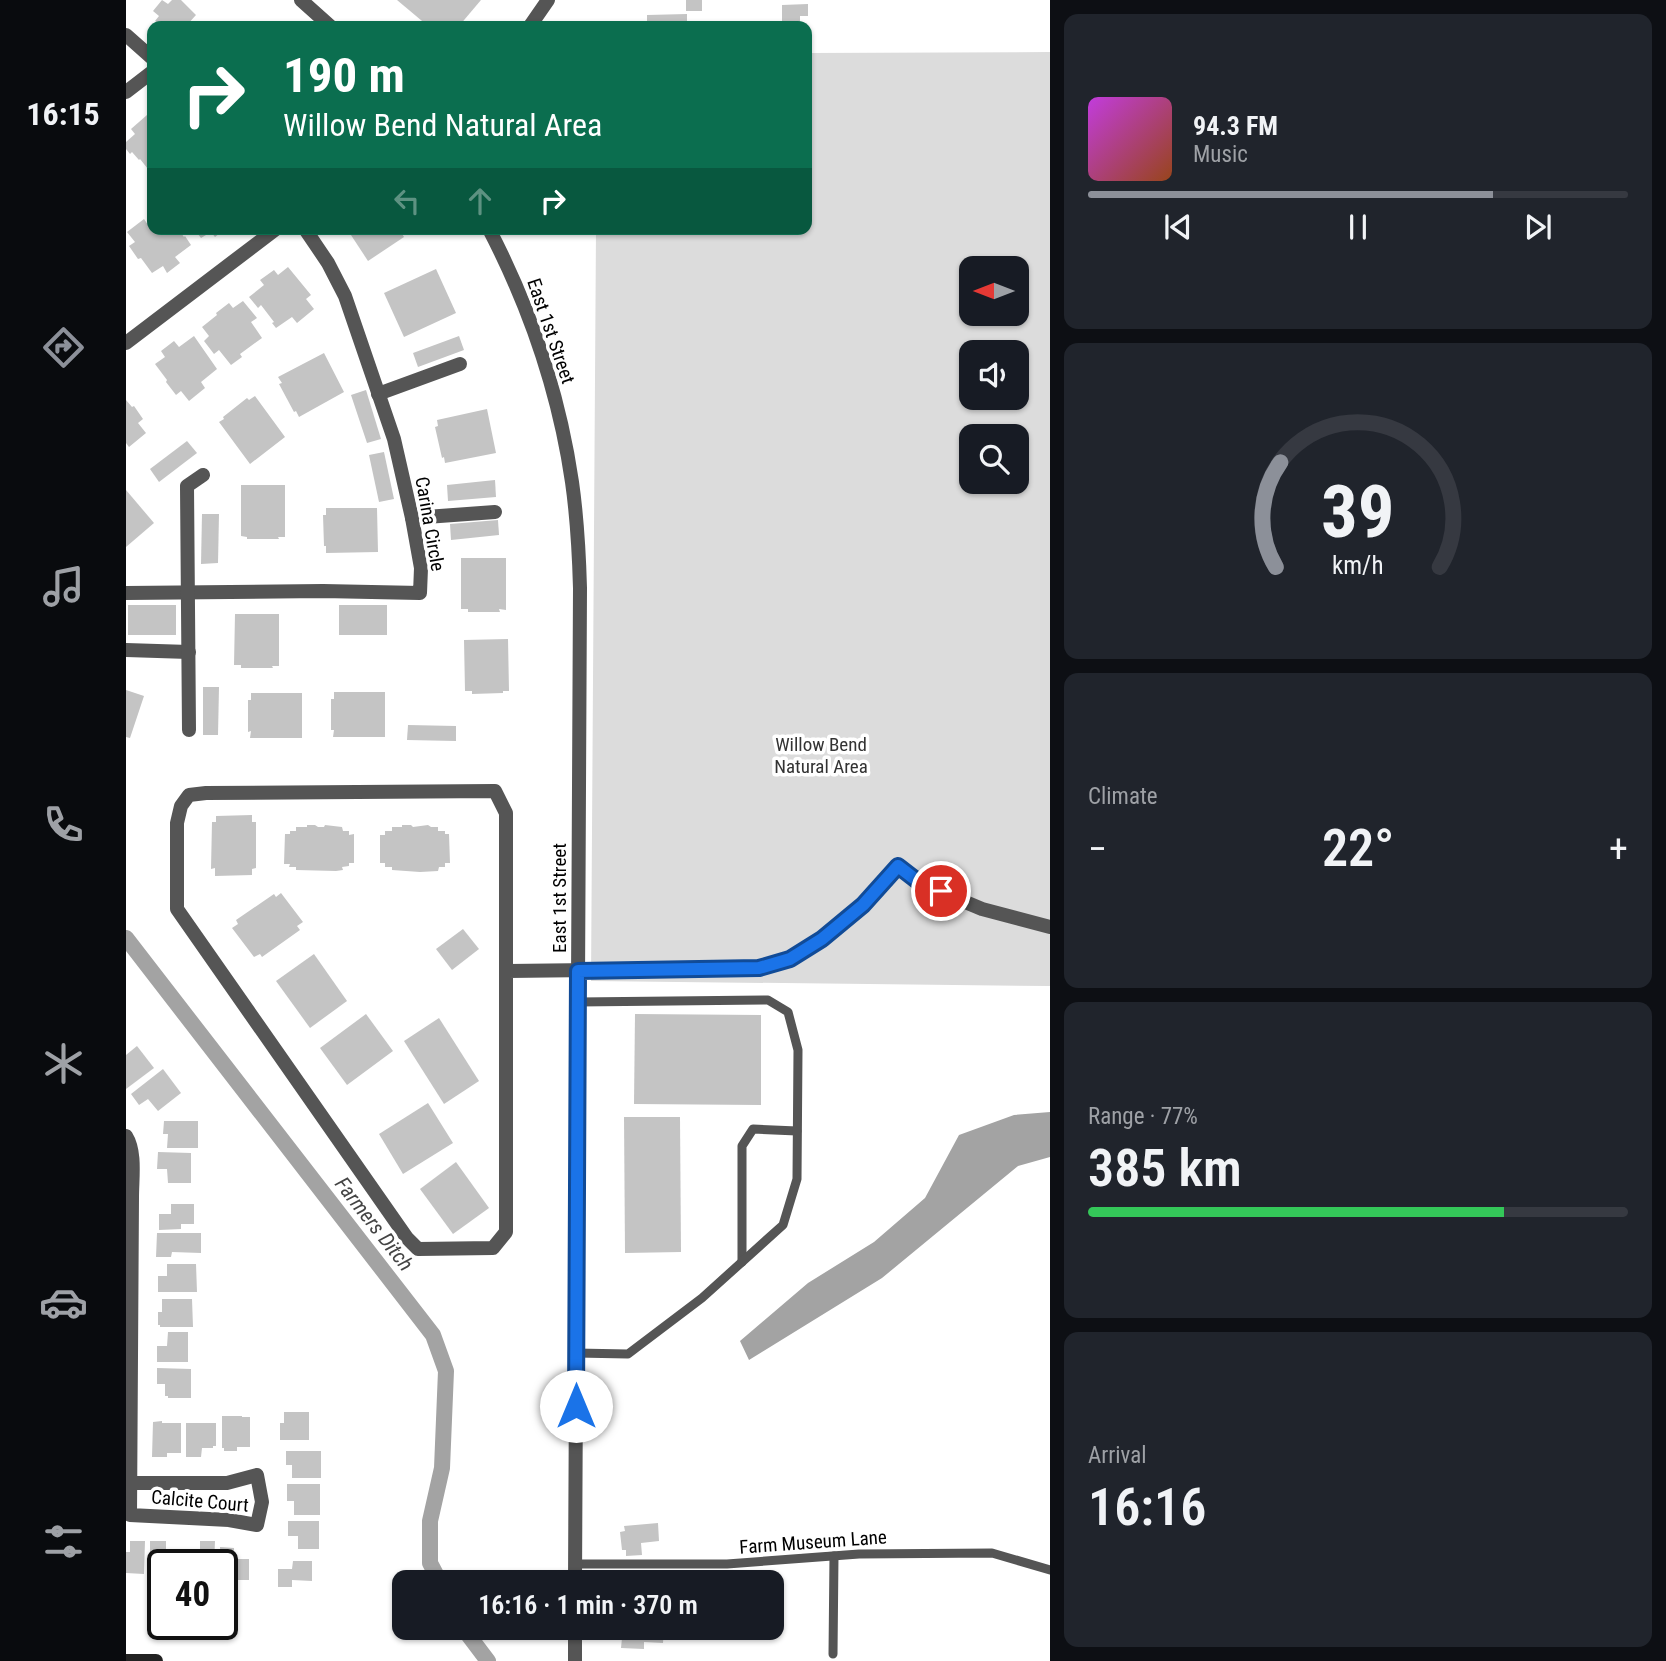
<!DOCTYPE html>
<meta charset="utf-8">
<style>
body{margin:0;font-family:"Roboto Condensed",sans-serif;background:#20242c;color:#f1f3f6;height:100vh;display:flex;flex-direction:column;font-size:26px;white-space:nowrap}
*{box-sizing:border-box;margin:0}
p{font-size:23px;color:#9ea1a6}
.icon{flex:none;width:38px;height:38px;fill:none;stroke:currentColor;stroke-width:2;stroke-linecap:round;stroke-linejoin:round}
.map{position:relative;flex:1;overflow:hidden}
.side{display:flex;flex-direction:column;gap:14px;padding:14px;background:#0d0f14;width:616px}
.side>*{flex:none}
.banner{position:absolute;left:21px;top:21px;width:665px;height:214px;border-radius:14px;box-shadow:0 2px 5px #0004;background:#0b6e4f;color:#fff;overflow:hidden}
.needle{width:46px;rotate:270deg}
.controls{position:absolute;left:833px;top:256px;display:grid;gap:14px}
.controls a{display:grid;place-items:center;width:70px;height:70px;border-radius:14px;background:#171b24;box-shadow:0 2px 5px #0004;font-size:35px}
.speed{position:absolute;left:21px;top:1549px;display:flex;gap:14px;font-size:35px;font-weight:700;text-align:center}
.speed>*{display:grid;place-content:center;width:91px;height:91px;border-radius:50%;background:#171b24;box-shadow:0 2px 5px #0004;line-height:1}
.speed .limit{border:4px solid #111;border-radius:10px;background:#fff;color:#111}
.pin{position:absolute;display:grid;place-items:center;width:60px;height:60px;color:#fff;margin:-30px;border:4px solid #fff;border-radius:50%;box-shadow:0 2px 7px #0007}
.me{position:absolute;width:77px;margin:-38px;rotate:0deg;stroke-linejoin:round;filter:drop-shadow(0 0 5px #0008)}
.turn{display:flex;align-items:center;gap:24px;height:147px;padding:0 21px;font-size:32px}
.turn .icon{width:91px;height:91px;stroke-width:2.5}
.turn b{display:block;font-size:49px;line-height:60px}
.lanes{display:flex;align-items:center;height:66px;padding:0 21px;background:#0003;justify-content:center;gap:35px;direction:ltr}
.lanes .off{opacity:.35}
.big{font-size:52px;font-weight:600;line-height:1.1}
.side .widget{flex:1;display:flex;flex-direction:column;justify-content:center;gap:10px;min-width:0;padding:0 24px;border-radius:14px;background:#20242c}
.side .dial{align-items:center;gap:0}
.dial svg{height:182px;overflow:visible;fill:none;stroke:#363941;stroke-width:7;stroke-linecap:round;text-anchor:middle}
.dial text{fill:#f1f3f6;stroke:none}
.song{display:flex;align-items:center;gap:21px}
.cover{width:84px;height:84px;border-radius:10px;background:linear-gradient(135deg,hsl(290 70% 55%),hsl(20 70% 35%))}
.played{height:7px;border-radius:4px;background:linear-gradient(90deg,#8c9099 75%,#363941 75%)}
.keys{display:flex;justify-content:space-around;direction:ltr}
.heat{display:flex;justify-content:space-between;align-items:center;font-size:38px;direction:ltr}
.charge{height:10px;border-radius:5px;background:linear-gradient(90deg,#34c759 77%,#363941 0)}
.trip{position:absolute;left:266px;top:1570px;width:392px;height:70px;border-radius:14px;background:#171b24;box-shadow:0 2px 5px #0004;font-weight:600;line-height:70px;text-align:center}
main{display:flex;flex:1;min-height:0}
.menu{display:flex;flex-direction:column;width:126px;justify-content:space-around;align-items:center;background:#090b0e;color:#9ea1a6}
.menu .icon{width:49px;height:49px}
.menu .selected{color:#8c9099}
.menu b{font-size:32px;color:#f1f3f6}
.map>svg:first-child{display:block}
.green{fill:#dcdcdc;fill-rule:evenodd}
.water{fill:#a3a3a3}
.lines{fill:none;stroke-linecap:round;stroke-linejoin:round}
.canal{stroke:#a3a3a3;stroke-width:16}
.building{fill:#c4c4c4}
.service{stroke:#555;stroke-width:9}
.minor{stroke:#555;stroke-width:14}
.tertiary{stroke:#555;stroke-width:14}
.secondary{stroke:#222;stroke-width:14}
.route-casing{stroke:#114b97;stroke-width:18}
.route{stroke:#1a73e8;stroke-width:12}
.labels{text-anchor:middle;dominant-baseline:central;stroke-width:7;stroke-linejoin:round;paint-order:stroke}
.street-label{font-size:19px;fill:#000;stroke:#fff}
.park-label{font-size:19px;fill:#333;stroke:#fff}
.water-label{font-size:21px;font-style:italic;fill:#444;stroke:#fff}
</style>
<main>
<nav class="menu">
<b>16:15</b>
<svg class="icon selected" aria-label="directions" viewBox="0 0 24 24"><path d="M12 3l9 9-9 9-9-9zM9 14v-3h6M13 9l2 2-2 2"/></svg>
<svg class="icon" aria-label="music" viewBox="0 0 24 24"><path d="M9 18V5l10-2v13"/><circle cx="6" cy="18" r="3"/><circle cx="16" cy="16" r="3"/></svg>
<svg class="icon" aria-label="phone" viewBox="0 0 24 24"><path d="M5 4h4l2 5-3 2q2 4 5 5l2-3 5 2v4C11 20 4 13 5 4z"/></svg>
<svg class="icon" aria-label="climate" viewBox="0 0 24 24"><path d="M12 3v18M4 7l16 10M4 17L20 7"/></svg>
<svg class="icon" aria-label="car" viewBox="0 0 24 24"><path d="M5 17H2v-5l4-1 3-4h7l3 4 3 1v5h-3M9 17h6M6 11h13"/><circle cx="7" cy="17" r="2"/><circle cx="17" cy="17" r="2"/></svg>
<svg class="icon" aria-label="filters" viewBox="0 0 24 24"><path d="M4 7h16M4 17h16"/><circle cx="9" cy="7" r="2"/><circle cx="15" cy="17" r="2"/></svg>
</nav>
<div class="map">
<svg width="924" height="1661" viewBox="0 0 924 1661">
<rect width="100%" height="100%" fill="#fff"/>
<path class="green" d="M924 52V986L465 981 470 229H681V53ZM845 268H891V313H845ZM845 352H891V397H845ZM845 436H891V481H845Z"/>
<path class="water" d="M924 1112V1157L892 1166 756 1278 623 1360 614 1341 682 1283 748 1242 799 1198 833 1135 888 1115Z"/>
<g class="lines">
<g class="canal">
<path d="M0 938 307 1335 320 1371 316 1468 304 1521V1563L314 1582"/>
<path d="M337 1628 362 1661"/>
</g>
</g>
<g class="building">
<path d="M36 0 42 4 46 0H55L70 15 60 26H36L29 21 33 16 27 11Z"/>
<path d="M271 0H355L333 26H302Z"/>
<rect x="560" y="0" width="16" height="11"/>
<path d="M682 4V16H674V26H656V5Z"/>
<path d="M561 14V26H521V15Z"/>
<path d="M21 115 26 121V174L14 159 13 160 6 152 4 154 0 149V142L9 134 5 129Z"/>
<path d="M18 219 22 225 26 221V229H52L58 237 59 236 65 245 49 257 54 263 41 273 37 266 26 273 15 258 12 259 3 246 9 242 1 232Z"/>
<path d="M68 229H99L89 237 85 232 75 238Z"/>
<path d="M221 229H273L278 237 242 261Z"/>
<path d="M162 267 185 295 180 299 188 309 171 323 166 317 150 328 146 323 148 322 135 305 132 308 123 297 138 285 134 280 148 270 152 275Z"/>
<path d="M310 269 330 313 278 337 258 293Z"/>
<path d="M117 301 131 318 125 322 136 338 114 354 116 357 105 365 93 350 88 354 78 341 83 336 76 327 91 315 90 313 103 303 107 308Z"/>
<path d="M68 336 91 369 75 382 79 388 63 401 55 391 50 395 40 382 41 380 29 364 39 357 35 351 48 341 53 347Z"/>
<path d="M333 336 338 350 292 367 287 353Z"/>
<path d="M198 353 218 392 173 417 170 411 168 412 153 384 156 383 152 377Z"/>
<path d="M240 390 255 439 241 443 225 395Z"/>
<path d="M129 396 159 437 124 464 93 422 98 419 97 417 121 398 123 400Z"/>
<path d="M0 400 6 407 8 406 17 419 12 423 20 433 3 447 0 443Z"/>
<path d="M361 409 370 453 319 463 318 457 316 458 309 427 312 426 311 420Z"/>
<path d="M61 441 71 453 33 482 24 469Z"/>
<path d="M258 452 268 499 253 502 243 455Z"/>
<path d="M369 480 370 497 322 501 321 485Z"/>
<path d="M115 485H159V537H152L153 539H121V537L115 536Z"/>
<path d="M0 490 28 523 0 547Z"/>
<path d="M200 508H251L252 552 200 553V546H198L197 515H200Z"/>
<path d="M76 514H93L92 563 75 564Z"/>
<path d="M372 520 373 535 325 540 324 524Z"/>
<path d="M335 558H380V610L373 609 374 612H342V609H335Z"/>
<rect x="2" y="605" width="48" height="30"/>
<rect x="213" y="605" width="48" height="30"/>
<path d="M109 614H153V666H146L147 668H115V665H108Z"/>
<path d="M382 639 383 691H377V693L346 694V691H339L338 640Z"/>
<path d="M77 687H93L92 735H77Z"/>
<path d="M0 690 18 696 4 738 0 737Z"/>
<path d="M208 692H259V737H207L208 730H205V699H208Z"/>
<path d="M125 693H176V738H124L125 731 122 732V700H125Z"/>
<path d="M282 725 330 726V741L281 740Z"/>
<path d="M126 815V822H130V868L126 869V875L89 876V868L85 869 86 822H90V816Z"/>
<path d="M181 825H189L192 827H198L199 825 216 827 217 831H223V835L228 834V863H223V866L216 867 217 870 210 871 170 870V867H163L164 864H158L159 834H164V831H170V827H181Z"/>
<path d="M276 825H285L287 827 302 825 305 827H312V831H319V834H323L324 863H319V867H313L312 871 294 872 266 870V867H259V863H254V835H259V831H266V827H276Z"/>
<path d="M155 893 177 922 171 926 174 930 136 957 134 954 128 957 106 928 112 924 110 920 148 894 150 897Z"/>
<path d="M337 929 353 949 326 970 310 949Z"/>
<path d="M188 954 221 1001 184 1028 150 981Z"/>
<path d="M240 1014 267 1051 221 1085 194 1048Z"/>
<path d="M509 1014 635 1015V1105L508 1104Z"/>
<path d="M313 1018 353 1081 318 1104 278 1041Z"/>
<path d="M11 1046 28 1068 0 1089V1055Z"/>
<path d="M37 1069 55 1093 32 1111 22 1099 13 1105 5 1094Z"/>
<path d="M302 1103 327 1143 277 1174 253 1134Z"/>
<path d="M498 1117H554L555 1252 499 1253Z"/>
<path d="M38 1121H72V1148H41L42 1134H37Z"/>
<path d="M32 1152 65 1153V1183H42L41 1169H31Z"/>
<path d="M330 1162 363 1208 327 1234 294 1189Z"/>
<path d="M45 1204H68V1224H55V1229L33 1230V1214H45Z"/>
<path d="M31 1233H75V1253L46 1252 45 1257H30Z"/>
<path d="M41 1264H70L71 1292H32V1276H41Z"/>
<path d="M36 1299H66L67 1327H34V1325H32V1312H36Z"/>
<path d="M42 1332H62V1362H31V1346H41Z"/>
<path d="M31 1368 65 1369V1398H42V1396H39V1384H31Z"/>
<path d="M158 1412H183V1440H154V1423H158Z"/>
<path d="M96 1416H116V1417H124V1447H111V1451H98V1448H96Z"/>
<path d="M36 1421V1423H55V1453H41V1457H26L27 1422Z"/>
<path d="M60 1423H90V1446H87V1448H76L75 1457H60Z"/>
<path d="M160 1451H195V1478H166V1465H160Z"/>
<path d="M161 1484H194V1515H168V1501H161Z"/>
<path d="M162 1521H193V1549H172V1536H162Z"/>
<path d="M532 1523 533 1541 515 1543 516 1555 500 1556V1550H496L494 1532 499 1531 498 1526Z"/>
<path d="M4 1541H19L18 1574 0 1573V1552H4Z"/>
<path d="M24 1541H40V1551H53L52 1564H37V1580H24Z"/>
<path d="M74 1541H89L88 1564H59V1553L74 1552Z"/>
<path d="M94 1547 108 1548V1559H123V1580H96Z"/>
<path d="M167 1561H186V1581L166 1580V1587H152V1569H166Z"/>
<path d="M497 1628H538L537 1643 518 1642V1649L495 1648Z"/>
</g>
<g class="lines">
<g class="service">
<path d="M616 1262V1146L627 1129 671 1131"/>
<path d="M450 1353 502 1354 576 1298 657 1225 671 1179 672 1050 662 1012 642 1000 452 1002"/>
<path d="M449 1564H601L733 1554 866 1553 924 1570"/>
<path d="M707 1654 708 1556"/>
</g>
<g class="minor">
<path d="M0 35 26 58"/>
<path d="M0 92 26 72"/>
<path d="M0 343 150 229"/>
<path d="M252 394 334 364"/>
<path d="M286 518 369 512"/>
<path d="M0 593 197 591 294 593 295 568 286 518 268 439 219 296 202 263 179 229"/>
<path d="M0 650 63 652"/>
<path d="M63 730 61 486 77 475"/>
<path d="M380 971V1232L367 1248 292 1249 281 1238 51 909V823L55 806 63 795 80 793 369 791 380 813V971L633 968C643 965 655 963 664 959 705 940 742 899 772 866L794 883 856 909 924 927"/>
<path d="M0 1136C10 1152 6 1178 6 1197L4 1515 103 1520 131 1525 136 1502 131 1475 101 1483H5"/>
</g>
<g class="tertiary">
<path d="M175 0 204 26"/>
<path d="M404 26 422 0"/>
<path d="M363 229C404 308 433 393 446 482 451 517 453 552 454 588L449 1582"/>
<path d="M449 1661V1628"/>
</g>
<path class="secondary" d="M0 1661H30"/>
</g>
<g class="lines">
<defs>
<path id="route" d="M450 1406 452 971 633 968 664 959 696 939 737 905 772 866 794 883 815 891"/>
</defs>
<use href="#route" class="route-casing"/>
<use href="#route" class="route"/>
</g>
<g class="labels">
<g class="street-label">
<text transform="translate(425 331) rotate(71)">East 1st Street</text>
<text transform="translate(304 524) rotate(80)">Carina Circle</text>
<text transform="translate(433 898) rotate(-90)">East 1st Street</text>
<text transform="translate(74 1501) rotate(5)">Calcite Court</text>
<text transform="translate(687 1542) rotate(-4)">Farm Museum Lane</text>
</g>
<g class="park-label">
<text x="695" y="744">Willow Bend<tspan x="695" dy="22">Natural Area</tspan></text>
</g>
<g class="water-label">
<text transform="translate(248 1224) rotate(52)">Farmers Ditch</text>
</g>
</g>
</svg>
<div class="controls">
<a><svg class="needle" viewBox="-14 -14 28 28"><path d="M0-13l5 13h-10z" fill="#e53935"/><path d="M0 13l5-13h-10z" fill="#9ea1a6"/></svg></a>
<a><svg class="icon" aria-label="sound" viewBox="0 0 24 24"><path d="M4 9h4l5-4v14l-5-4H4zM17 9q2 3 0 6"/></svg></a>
<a><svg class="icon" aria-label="search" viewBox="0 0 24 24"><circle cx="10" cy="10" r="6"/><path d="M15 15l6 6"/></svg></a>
</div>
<div class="speed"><div class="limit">40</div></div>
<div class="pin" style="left:815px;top:891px;background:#d93025"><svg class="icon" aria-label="arrive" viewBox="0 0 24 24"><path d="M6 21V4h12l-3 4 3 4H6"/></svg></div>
<svg class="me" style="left:450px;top:1406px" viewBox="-20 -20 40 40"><circle r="19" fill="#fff"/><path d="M0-13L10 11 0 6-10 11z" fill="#1a73e8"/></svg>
<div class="trip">16:16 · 1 min · 370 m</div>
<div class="banner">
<div class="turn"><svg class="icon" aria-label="right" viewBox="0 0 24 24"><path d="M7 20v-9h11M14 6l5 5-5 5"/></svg><div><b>190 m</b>Willow Bend Natural Area</div></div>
<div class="lanes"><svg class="icon off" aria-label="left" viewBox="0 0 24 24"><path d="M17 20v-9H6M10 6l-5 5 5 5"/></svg><svg class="icon off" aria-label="ahead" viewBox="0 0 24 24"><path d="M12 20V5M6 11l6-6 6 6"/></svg><svg class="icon" aria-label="right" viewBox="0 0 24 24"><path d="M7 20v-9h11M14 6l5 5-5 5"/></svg></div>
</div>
</div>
<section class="side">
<div class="widget">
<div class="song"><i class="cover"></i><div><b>94.3 FM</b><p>Music</p></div></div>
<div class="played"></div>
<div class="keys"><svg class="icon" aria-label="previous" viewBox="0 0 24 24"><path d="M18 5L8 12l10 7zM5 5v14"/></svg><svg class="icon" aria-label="pause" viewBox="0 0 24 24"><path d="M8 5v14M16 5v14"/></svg><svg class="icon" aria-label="next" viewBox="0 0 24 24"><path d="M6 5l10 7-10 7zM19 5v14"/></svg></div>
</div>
<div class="widget dial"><svg viewBox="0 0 100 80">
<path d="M14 69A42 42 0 1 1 86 69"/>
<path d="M14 69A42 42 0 0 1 16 23" stroke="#8c9099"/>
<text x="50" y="56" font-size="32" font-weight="700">39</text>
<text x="50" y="72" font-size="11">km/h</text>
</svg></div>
<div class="widget"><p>Climate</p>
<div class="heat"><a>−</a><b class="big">22°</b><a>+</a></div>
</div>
<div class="widget"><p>Range · 77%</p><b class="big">385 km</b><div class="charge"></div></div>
<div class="widget"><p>Arrival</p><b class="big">16:16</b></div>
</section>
</main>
